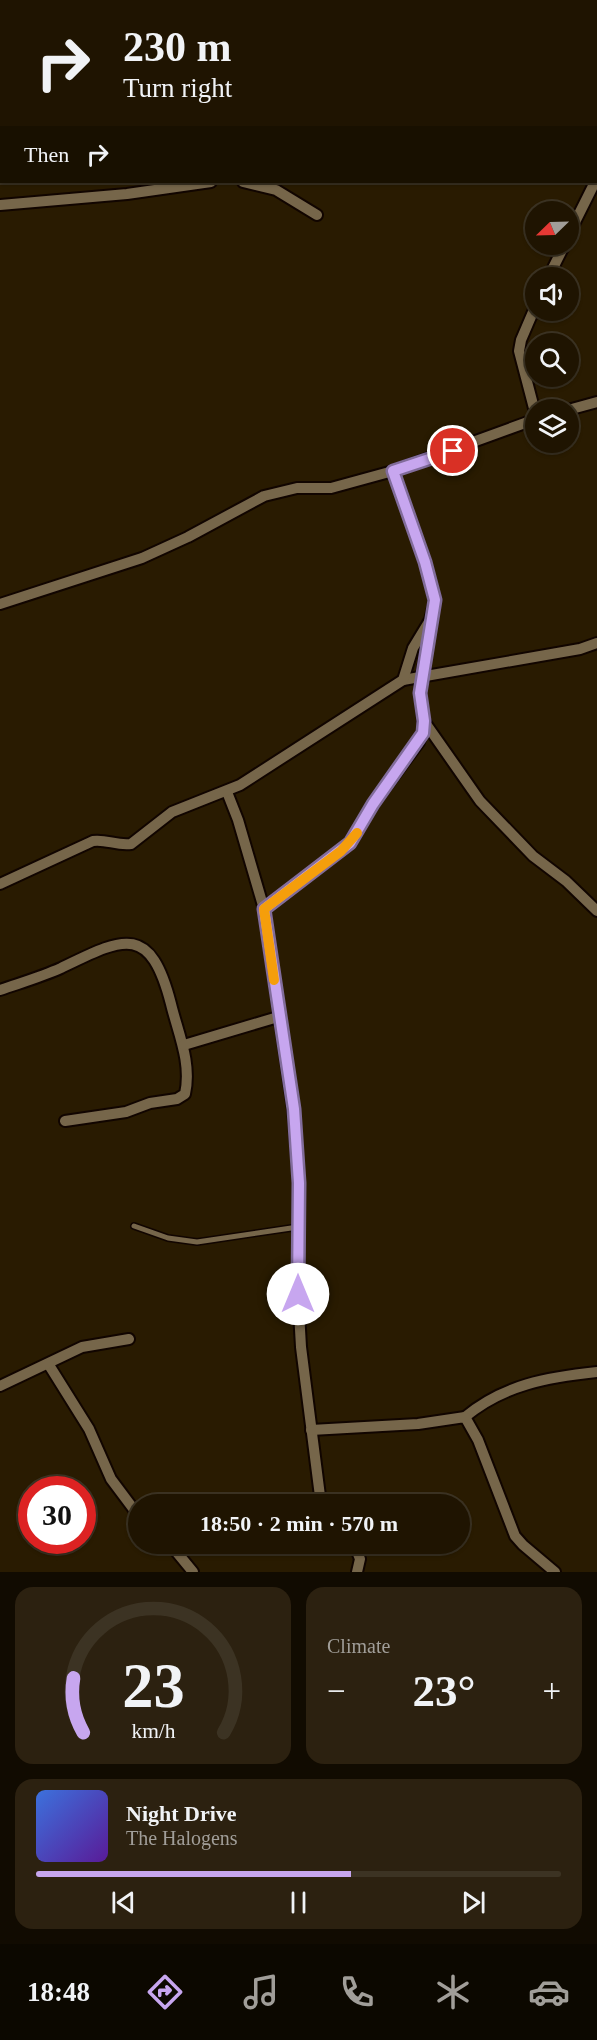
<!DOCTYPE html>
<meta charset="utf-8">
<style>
body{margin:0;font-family:Georgia,serif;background:#2c2110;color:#f1f3f6;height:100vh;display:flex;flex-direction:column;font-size:22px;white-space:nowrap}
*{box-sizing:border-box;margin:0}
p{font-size:20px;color:#a19e99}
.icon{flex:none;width:33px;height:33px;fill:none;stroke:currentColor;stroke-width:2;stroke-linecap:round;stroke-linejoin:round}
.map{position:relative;height:1572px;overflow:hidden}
.drawer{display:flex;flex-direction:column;gap:15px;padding:15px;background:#110b01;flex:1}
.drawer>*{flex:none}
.banner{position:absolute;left:0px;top:0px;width:597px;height:183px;box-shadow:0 2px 4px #0004,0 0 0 2px #3c3323;background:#1f1401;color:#f1f3f6;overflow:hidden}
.needle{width:39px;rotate:247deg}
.buttons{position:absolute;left:525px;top:201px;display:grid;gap:12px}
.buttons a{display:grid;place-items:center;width:54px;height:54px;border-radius:50%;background:#1f1401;box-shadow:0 2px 4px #0004,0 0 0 2px #3c3323;font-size:30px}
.speed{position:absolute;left:18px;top:1476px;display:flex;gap:12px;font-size:30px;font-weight:700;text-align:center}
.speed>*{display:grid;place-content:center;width:78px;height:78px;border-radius:50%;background:#1f1401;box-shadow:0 2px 4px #0004,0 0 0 2px #3c3323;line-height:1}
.speed .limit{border:9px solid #d22;background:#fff;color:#111}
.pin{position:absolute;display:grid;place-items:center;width:51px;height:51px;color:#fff;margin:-26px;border:3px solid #fff;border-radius:50%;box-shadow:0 2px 6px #0007}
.me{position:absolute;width:66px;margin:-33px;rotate:0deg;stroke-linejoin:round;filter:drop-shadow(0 0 4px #0008)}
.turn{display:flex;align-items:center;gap:21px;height:126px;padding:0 24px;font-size:27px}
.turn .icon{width:78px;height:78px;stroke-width:2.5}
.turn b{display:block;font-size:42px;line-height:51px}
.then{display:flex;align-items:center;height:57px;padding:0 24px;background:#0003;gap:12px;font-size:22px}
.big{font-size:45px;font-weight:600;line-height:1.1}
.drawer .widget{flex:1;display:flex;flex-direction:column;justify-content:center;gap:9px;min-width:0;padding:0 21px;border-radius:18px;background:#2c2110}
.drawer .dial{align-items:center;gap:0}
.dial svg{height:156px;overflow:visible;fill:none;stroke:#3c3323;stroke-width:7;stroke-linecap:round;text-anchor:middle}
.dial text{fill:#f1f3f6;stroke:none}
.song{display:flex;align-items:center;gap:18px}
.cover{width:72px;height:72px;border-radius:9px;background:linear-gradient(135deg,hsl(220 70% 55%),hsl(270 70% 35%))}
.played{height:6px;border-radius:3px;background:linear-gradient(90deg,#c7a6ef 60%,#3c3323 60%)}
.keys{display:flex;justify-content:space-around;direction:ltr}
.heat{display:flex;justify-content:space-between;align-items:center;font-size:33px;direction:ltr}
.drawer .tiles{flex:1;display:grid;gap:15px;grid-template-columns:1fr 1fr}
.widget:last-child{grid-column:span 2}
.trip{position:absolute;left:128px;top:1494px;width:342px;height:60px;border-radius:30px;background:#1f1401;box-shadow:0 2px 4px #0004,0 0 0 2px #3c3323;font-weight:600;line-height:60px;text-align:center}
.menu{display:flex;height:96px;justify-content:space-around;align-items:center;background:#0c0800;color:#a19e99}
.menu .icon{width:42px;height:42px}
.menu .on{color:#c7a6ef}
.menu b{font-size:27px;color:#f1f3f6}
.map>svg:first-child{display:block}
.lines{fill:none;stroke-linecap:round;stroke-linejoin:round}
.lane-casing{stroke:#110500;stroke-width:8}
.street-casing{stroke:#110500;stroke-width:14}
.primary-casing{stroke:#110500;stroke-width:20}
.lane{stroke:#76664a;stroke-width:5}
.street{stroke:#76664a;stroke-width:10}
.primary{stroke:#ac8846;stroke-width:16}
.route-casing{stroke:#816c9b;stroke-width:15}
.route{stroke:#c7a6ef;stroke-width:10}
.slow{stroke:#f59e0b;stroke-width:10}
</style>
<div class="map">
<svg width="597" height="1572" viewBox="0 0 597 1572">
<rect width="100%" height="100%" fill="#291b01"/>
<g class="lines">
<defs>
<path id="lane" d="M134 1226 168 1238 197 1242 298 1227"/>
<g id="street">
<path d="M132 2V0"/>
<path d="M596 72H597"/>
<path d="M243 182 276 190 317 215"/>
<path d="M0 205 127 194 211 182"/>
<path d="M568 236 597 178"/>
<path d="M548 278 565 244"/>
<path d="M536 305 521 340 519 351 536 416"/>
<path d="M568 410 597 402"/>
<path d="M0 604 142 558 188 537 264 496 297 488H331L393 471 536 419"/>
<path d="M403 680 580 649 597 643"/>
<path d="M424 721 480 801 533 856 566 881 597 911"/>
<path d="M227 792 238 820 264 909 293 1109 299 1183 298 1294 301 1347 321 1504"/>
<path d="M0 884 93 841C106 839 117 846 131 844L172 812 240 785 403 680 413 648 430 620 435 600 425 562 393 471"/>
<path d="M264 909 350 843 373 804 419 742 424 728 420 693 429 625"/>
<path d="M0 990C20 983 41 977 61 968 123 938 150 922 171 1004 178 1033 192 1063 185 1094L177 1099 150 1103 126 1112 65 1121"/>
<path d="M184 1045 278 1017"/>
<path d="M49 1365 89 1429 111 1479 138 1515"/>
<path d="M0 1386 82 1347 129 1339"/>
<path d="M465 1417C503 1385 548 1377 597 1372"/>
<path d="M311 1430 418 1424 465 1417 478 1440 515 1536 523 1545 555 1572"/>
<path d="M170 1544 193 1572"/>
<path d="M354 1544 360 1559 357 1572"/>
</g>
<g id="primary">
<path d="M374 2 397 0"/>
<path d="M0 17H2"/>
</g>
</defs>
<use href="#lane" class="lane-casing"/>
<use href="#street" class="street-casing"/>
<use href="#primary" class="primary-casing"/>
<use href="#lane" class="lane"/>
<use href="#street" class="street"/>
<use href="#primary" class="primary"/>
</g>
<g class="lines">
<defs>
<path id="route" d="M298 1294 299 1183 294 1109 264 909 350 843 373 804 423 733 424 721 420 693 435 600 425 562 393 471 453 451"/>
</defs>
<use href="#route" class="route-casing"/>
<use href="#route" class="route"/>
<path class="slow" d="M274 980 264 909 341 851 357 833"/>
</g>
</svg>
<div class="buttons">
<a><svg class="needle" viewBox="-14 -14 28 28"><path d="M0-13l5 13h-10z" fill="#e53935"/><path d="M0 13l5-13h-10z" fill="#a19e99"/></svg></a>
<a><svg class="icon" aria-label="sound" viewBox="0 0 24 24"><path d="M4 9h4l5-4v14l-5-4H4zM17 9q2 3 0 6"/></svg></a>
<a><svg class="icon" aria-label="search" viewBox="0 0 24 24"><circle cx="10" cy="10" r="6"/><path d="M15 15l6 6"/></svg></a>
<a><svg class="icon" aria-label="layers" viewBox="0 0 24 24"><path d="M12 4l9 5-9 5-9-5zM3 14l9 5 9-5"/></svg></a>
</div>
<div class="speed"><div class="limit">30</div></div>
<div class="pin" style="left:453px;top:451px;background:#d93025"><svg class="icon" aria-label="arrive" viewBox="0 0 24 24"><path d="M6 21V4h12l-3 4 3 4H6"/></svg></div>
<svg class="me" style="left:298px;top:1294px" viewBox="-20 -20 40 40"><circle r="19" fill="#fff"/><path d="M0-13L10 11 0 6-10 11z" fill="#c7a6ef"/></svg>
<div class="trip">18:50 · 2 min · 570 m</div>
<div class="banner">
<div class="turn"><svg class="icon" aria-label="right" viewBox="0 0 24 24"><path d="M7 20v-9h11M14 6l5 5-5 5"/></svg><div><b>230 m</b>Turn right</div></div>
<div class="then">Then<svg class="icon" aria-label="right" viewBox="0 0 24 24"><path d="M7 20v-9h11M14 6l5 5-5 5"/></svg></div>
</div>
</div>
<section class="drawer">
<div class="tiles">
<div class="widget dial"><svg viewBox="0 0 100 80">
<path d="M14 69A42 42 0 1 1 86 69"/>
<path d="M14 69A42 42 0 0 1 9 41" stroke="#c7a6ef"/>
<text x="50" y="56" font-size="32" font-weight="700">23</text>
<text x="50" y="72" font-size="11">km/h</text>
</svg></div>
<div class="widget"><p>Climate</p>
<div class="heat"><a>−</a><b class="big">23°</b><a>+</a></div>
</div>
<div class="widget">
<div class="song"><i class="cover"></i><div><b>Night Drive</b><p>The Halogens</p></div></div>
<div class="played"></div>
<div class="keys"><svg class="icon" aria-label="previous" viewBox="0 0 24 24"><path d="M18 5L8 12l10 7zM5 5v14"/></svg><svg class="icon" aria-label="pause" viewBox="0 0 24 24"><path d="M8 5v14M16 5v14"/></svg><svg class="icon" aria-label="next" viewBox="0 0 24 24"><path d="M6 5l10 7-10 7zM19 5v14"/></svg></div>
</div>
</div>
</section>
<nav class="menu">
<b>18:48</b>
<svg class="icon on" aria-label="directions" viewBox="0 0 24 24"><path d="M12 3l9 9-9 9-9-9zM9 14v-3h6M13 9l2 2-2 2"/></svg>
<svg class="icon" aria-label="music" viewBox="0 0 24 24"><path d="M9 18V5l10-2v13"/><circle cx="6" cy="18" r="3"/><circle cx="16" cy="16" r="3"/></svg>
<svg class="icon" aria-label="phone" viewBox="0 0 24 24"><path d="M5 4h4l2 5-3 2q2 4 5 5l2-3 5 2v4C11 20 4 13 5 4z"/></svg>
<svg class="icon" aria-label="climate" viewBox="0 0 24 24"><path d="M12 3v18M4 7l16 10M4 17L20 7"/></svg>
<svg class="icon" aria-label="car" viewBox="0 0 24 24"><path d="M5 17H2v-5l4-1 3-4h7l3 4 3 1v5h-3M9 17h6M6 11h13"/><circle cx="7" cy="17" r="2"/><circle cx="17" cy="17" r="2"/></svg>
</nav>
